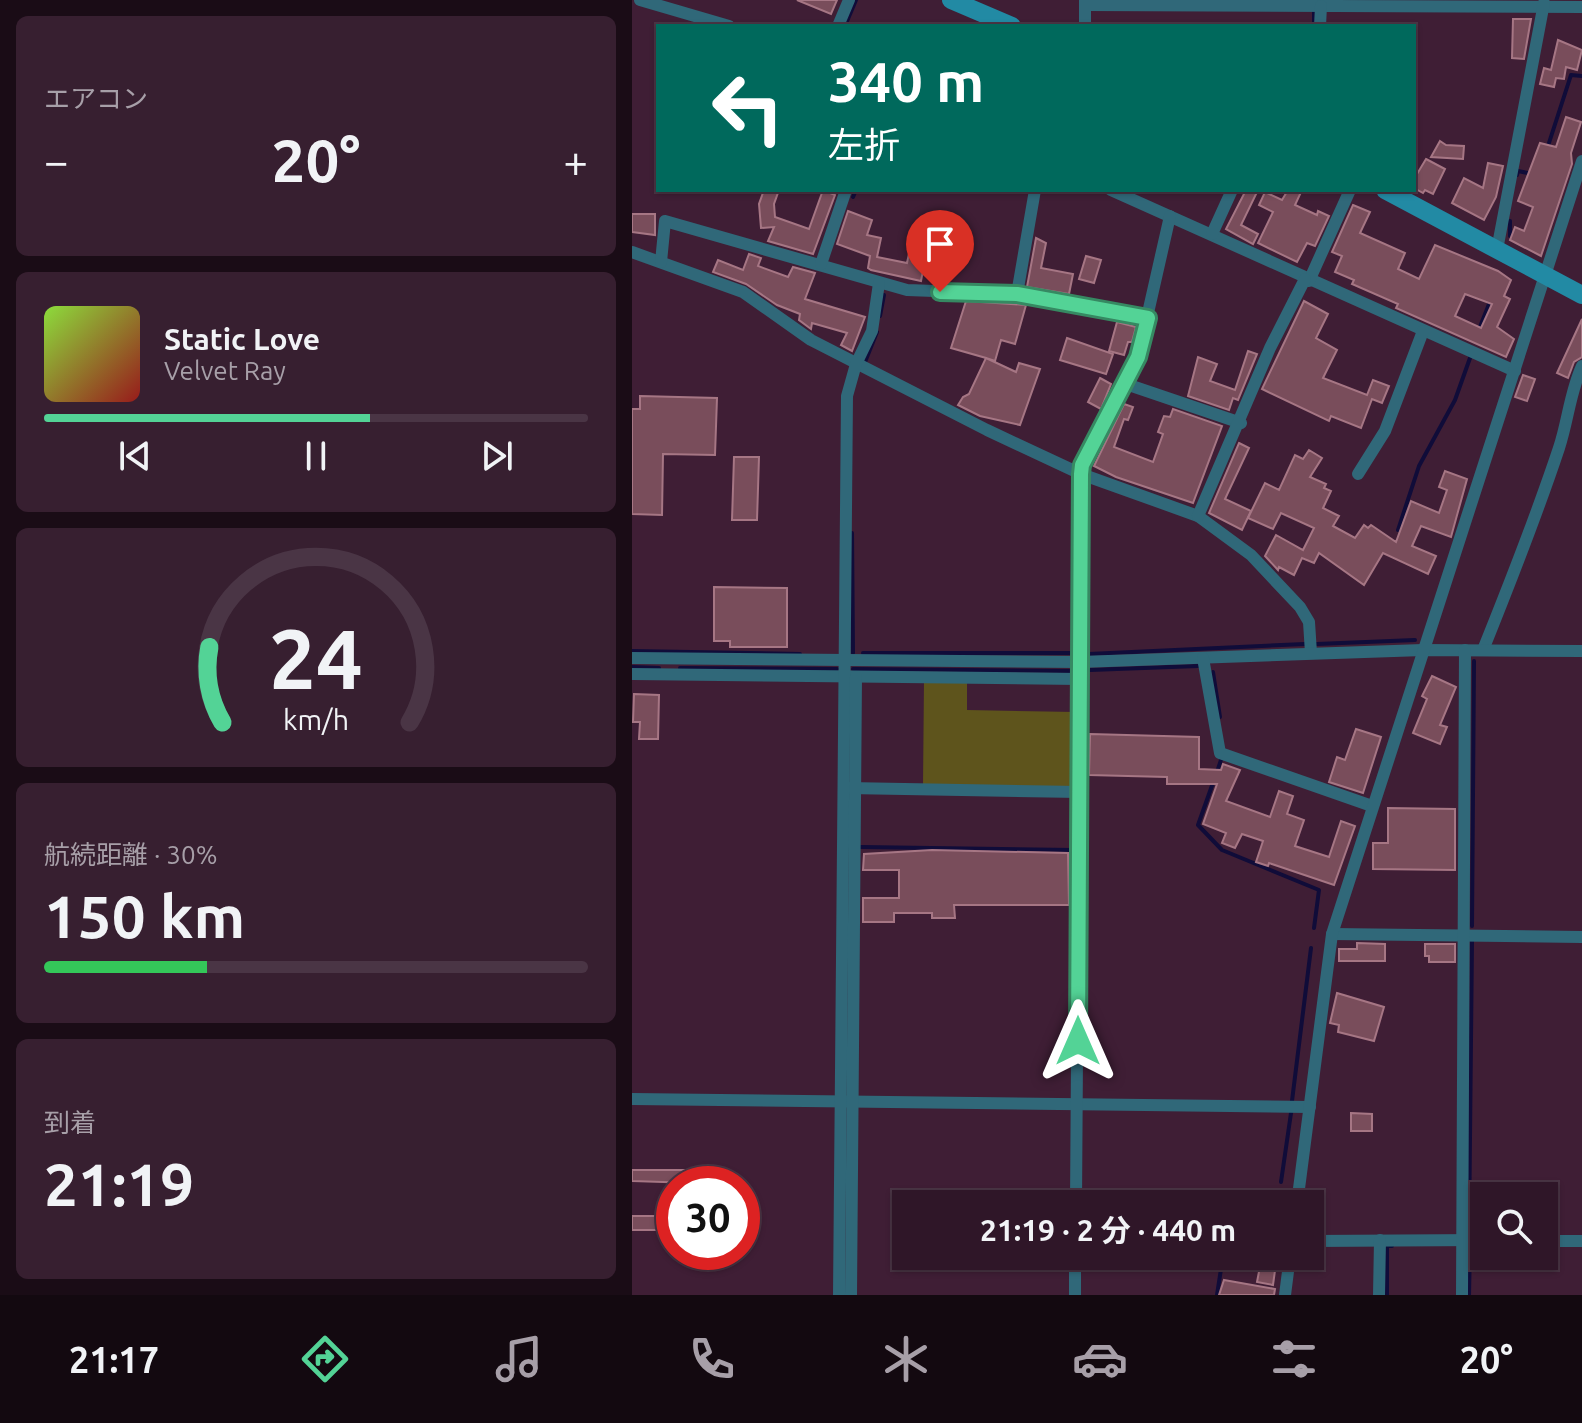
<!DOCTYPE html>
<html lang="ja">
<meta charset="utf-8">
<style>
body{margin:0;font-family:Ubuntu,"Noto Sans JP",sans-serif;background:#371f30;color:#f1f3f6;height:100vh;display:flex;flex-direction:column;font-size:30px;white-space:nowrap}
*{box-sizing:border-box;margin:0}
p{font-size:26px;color:#a79fa8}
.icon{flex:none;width:44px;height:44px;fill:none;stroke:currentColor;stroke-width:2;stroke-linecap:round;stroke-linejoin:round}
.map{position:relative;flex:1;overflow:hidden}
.drawer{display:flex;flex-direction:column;gap:16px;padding:16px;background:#1a0c16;width:632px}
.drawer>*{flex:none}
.guide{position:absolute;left:24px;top:24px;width:760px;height:168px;border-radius:0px;box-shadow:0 2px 6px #0004,0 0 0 2px #4a3545;background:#00695c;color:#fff;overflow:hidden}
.fabs{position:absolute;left:838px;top:1182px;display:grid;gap:16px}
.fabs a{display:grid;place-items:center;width:88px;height:88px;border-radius:0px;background:#2f1628;box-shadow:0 2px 6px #0004,0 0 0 2px #4a3545;font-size:40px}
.speed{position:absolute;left:24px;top:1166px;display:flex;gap:16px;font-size:40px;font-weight:700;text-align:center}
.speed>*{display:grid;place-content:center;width:104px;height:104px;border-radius:50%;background:#2f1628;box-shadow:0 2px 6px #0004,0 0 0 2px #4a3545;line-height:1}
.speed .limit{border:12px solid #d22;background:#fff;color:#111}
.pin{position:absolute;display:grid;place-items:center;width:68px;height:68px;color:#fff;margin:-82px -34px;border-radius:50% 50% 50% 0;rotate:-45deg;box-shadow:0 0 8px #0007}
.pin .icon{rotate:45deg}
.me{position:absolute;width:88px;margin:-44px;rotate:0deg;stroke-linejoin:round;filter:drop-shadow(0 0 6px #0008)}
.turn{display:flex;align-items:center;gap:28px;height:168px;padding:0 40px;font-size:36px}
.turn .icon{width:104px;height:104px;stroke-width:2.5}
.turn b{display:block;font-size:56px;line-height:68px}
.big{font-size:60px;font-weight:700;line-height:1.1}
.drawer .widget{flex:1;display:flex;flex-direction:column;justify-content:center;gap:12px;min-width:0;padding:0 28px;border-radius:12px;background:#371f30}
.drawer .dial{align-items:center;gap:0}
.dial svg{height:208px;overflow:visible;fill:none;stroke:#4a3545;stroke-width:7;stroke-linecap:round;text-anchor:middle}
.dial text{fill:#f1f3f6;stroke:none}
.song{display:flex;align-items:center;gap:24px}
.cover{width:96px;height:96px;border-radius:12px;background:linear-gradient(135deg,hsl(90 70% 55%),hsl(0 70% 35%))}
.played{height:8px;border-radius:4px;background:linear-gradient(90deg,#53d396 60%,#4a3545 60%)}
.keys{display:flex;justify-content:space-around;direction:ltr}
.heat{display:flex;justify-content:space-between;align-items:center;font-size:44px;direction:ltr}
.charge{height:12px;border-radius:6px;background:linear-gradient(90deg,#34c759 30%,#4a3545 0)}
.trip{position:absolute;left:260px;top:1190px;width:432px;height:80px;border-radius:0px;background:#2f1628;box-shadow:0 2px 6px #0004,0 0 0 2px #4a3545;font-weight:700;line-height:80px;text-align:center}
.tab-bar{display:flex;height:128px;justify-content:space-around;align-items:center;background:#130910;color:#a79fa8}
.tab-bar .icon{width:56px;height:56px}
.tab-bar .on{color:#53d396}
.tab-bar b{font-size:36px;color:#f1f3f6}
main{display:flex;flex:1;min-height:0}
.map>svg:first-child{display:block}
.green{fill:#5e541c}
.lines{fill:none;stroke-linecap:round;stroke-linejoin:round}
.stream{stroke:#100c39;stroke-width:4}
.building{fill:#794d5b;stroke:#a67684;stroke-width:2;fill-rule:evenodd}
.minor{stroke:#306879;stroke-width:12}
.secondary{stroke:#228aa4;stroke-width:18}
.route-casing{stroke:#368962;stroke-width:20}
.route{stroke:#53d396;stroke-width:14}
</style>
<main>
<section class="drawer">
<div class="widget"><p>エアコン</p>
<div class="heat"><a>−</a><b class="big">20°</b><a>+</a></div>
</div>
<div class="widget">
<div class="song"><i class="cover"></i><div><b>Static Love</b><p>Velvet Ray</p></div></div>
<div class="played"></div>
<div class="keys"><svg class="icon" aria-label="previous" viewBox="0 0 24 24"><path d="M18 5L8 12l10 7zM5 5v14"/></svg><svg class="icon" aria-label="pause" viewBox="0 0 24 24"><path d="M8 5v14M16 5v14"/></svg><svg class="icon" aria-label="next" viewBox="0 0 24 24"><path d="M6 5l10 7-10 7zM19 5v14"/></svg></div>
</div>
<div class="widget dial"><svg viewBox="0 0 100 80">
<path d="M14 69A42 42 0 1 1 86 69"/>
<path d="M14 69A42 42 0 0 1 9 40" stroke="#53d396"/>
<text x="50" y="56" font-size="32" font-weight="700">24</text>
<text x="50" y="72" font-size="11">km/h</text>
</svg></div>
<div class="widget"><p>航続距離 · 30%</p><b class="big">150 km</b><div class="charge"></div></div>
<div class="widget"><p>到着</p><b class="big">21:19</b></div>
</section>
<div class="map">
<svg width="950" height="1295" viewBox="0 0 950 1295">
<rect width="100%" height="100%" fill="#3f1e35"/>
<path class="green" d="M292 680 335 681V710L444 712V783L436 788 291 786Z"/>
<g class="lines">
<g class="stream">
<path d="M213 26 224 0"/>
<path d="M682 26V12"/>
<path d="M915 149 939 75 950 76"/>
<path d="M885 175 886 171 901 174"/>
<path d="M221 197 224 190"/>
<path d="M878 221V236"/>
<path d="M248 316 252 295"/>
<path d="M846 332 859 299"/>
<path d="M233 362 245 332"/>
<path d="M766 530 787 466 823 400 838 358"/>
<path d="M220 533 221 653"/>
<path d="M685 644 783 640"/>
<path d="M0 651 168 654"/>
<path d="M231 653H442"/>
<path d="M457 654 673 644"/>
<path d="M0 667 27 668"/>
<path d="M48 668 205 669"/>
<path d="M221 669 440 671"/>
<path d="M458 670 566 666"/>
<path d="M581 672 588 717"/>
<path d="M585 772 589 760"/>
<path d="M582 780 566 825 590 850 687 890 682 928"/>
<path d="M229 847 440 850"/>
<path d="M840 926 842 661"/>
<path d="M660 1101 679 948"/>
<path d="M649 1182 659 1113"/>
<path d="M633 1204 636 1195 647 1197"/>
<path d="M837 1235 840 941"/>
<path d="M585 1295 591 1256"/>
<path d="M755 1295V1246H760"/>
<path d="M837 1295 838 1245H842"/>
</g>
</g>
<g class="building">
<path d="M165 0H205L199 14Z"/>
<path d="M881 19H899L892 59 880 58Z"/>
<path d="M926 40 950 50 945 70 934 67 932 79 924 78 922 87 908 84 912 68 919 70Z"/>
<path d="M934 117 949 122 939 153 940 164 909 256 878 240 883 227 892 231 901 207 886 201 908 143 924 147Z"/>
<path d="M808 141 814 145 832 146 831 159 799 157Z"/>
<path d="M794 159 813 169 801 194 793 190 791 193 782 188V179Z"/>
<path d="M856 163 871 166 864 197 852 220 820 203 832 178 851 188Z"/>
<path d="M132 190H147L142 204 143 217 177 229 191 190 203 195 181 254 136 241 142 227 129 228 127 204Z"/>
<path d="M614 190H626L609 225 626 234 621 244 594 229Z"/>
<path d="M656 190H670L663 205 685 215 686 211 697 216 683 246 675 243 665 262 626 243 641 212 627 205 633 192 650 200Z"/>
<path d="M721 205 738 212 728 233 773 253 766 269 787 279 803 245 866 271 879 280 872 296 878 299 865 327 882 339 874 357 764 308 766 304 720 284 722 280 703 272 710 256 700 252ZM833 294 860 304 849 328 823 316Z"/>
<path d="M216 211 240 220 235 235 249 238 245 257 275 263 282 230 293 232 291 244 296 245 289 281 239 270 236 268 238 256 205 244Z"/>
<path d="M0 214H23V235L0 232Z"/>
<path d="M404 238 414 243 409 268 441 274 437 294 395 287Z"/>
<path d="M117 254 129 258 126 266 156 277 161 267 183 273 173 299 233 317 220 351 209 345 215 333 180 323 179 329 167 320 168 314 145 305 114 284 81 272 86 260 111 270Z"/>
<path d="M454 256 469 260 462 283 447 279Z"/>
<path d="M334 301 394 305 383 344 369 340 363 361 354 358 384 372 387 363 408 369 388 425 348 416 326 405 331 397 337 394 354 358 319 348Z"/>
<path d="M672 301 696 314 684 338 705 350 691 378 735 395 741 380 757 386 750 403 740 399 729 428 699 416 697 421 630 389Z"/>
<path d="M950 319V357L942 362 936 378 925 373Z"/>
<path d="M485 322 504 327 500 342H496L492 355 477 351Z"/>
<path d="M435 338 481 354 474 374 428 360Z"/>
<path d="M616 351 625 354 606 400 601 398 597 410 556 396 566 357 585 364 578 381 603 390Z"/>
<path d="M891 375 903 379 895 401 883 397Z"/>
<path d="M468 378 479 384 469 409 456 402Z"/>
<path d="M8 396 85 398 83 455 31 454 30 515 0 514V409H8Z"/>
<path d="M492 404 501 407 496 420 492 419 482 447 521 462 531 434 526 432 532 416 538 417 541 409 590 426 561 503 484 477 462 466Z"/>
<path d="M607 443 617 448 593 499 619 511 610 530 577 513Z"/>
<path d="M677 450 690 458 678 477 694 484 692 488 699 491 691 508 707 516 701 526 723 538 732 525 736 528 739 525 764 542 779 501 807 513 815 490 807 487 813 471 835 479 819 537 789 526 780 546 804 556 796 574 751 553 732 585 687 553 682 563 670 558 662 575 647 567 646 570 633 556 644 535 671 550 682 528 649 513 641 529 616 518 633 483 647 490 663 455 671 459Z"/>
<path d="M102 457H127L125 520H100Z"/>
<path d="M82 587 155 588V647H98V641H82Z"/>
<path d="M800 676 824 687 808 725 815 727 808 744 781 733 795 699 790 696Z"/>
<path d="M2 694 27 695 26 739H7L8 722H1Z"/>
<path d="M724 729 749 737 731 793 697 782 705 757 713 760Z"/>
<path d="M458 734 567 737V769L589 770 591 764 608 770 594 801 638 817 647 791 661 796 655 814 672 820 663 846 697 857 709 821 723 826 702 885 637 863 636 866 624 862 631 841 610 834 603 848 590 843 594 833 571 824 585 784H535V777L457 775Z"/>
<path d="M756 808 823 809V870L741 869V843H756Z"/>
<path d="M300 850 436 853 437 905H322L323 918H300V913H262V922H231V898H267V870H231L232 854Z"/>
<path d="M725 943 753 944V961H707V949H725Z"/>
<path d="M793 944H823V962H797V956H793Z"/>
<path d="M705 993 752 1007 742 1041 706 1032 707 1025 698 1023Z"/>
<path d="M719 1113 740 1114V1131H719Z"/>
<path d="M0 1170H61V1183L0 1181Z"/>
<rect x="0" y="1216" width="42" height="14"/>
<path d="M630 1256H645L641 1285 625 1282Z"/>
<path d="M592 1280 643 1289 642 1295H587Z"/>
</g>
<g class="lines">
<g class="minor">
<path d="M8 0 97 26"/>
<path d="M453 5 950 7"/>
<path d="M206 26 217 0"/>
<path d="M453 26V0"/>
<path d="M688 26 689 6"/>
<path d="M479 190 883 371"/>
<path d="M580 234 600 190"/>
<path d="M865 250 912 3"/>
<path d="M0 252 111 292 179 340 355 430 449 474 566 516 619 555 668 607 677 622 679 653"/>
<path d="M29 262 33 221 275 290 385 294 403 190"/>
<path d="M189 264 214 190"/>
<path d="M677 281 718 190"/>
<path d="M385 294 516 318"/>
<path d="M491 383 609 423"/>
<path d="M726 474 753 431 791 331"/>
<path d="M566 516 638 348 673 279"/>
<path d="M851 650C878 583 904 517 927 448 936 421 938 392 950 366"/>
<path d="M0 658 448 662 791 650 950 651"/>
<path d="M571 658 588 753 740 806"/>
<path d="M0 674 448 679"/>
<path d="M215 788 448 792"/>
<path d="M700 934 950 937"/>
<path d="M0 1099 678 1107"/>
<path d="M444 1204 449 474 450 465 506 357 538 216"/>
<path d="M665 1204 700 934 950 161"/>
<path d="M678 1241 852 1240"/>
<path d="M912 1241H950"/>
<path d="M207 1295 215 396 224 364 240 331 247 283"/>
<path d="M219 1295 224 677"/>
<path d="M443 1295V1256"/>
<path d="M653 1295 658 1256"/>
<path d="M747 1295 748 1240"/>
<path d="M830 1295 833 650"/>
</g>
<g class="secondary">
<path d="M319 0 380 26"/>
<path d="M753 190 950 295"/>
</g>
</g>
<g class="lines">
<defs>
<path id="route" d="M308 292 385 294 516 318 506 357 450 465 449 474 446 1041"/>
</defs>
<use href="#route" class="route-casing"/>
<use href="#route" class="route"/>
</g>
</svg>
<div class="fabs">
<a><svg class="icon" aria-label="search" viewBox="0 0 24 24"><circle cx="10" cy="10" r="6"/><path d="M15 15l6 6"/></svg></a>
</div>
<div class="speed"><div class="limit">30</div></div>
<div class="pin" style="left:308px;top:292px;background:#d93025"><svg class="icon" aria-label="arrive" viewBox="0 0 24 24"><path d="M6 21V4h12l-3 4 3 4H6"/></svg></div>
<svg class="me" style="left:446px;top:1041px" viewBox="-20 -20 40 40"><path d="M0-17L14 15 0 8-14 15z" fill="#53d396" stroke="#fff" stroke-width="4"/></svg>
<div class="trip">21:19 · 2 分 · 440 m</div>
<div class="guide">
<div class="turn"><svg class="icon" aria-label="left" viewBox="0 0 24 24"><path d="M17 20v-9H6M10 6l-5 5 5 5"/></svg><div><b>340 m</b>左折</div></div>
</div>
</div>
</main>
<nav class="tab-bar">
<b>21:17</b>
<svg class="icon on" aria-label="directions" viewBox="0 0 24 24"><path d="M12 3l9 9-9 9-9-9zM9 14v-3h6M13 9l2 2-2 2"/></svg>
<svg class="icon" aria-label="music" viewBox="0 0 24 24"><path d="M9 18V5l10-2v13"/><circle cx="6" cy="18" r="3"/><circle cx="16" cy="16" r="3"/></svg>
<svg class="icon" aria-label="phone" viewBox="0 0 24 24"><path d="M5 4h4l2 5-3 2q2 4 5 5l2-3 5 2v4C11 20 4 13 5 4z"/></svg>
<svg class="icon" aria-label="climate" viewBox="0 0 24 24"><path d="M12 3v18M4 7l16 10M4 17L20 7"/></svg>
<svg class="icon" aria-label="car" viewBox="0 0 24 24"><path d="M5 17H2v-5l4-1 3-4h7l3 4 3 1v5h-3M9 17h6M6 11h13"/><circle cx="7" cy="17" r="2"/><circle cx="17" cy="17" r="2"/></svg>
<svg class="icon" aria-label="filters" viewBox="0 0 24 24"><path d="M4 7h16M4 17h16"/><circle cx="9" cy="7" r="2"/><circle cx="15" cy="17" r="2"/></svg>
<b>20°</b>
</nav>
